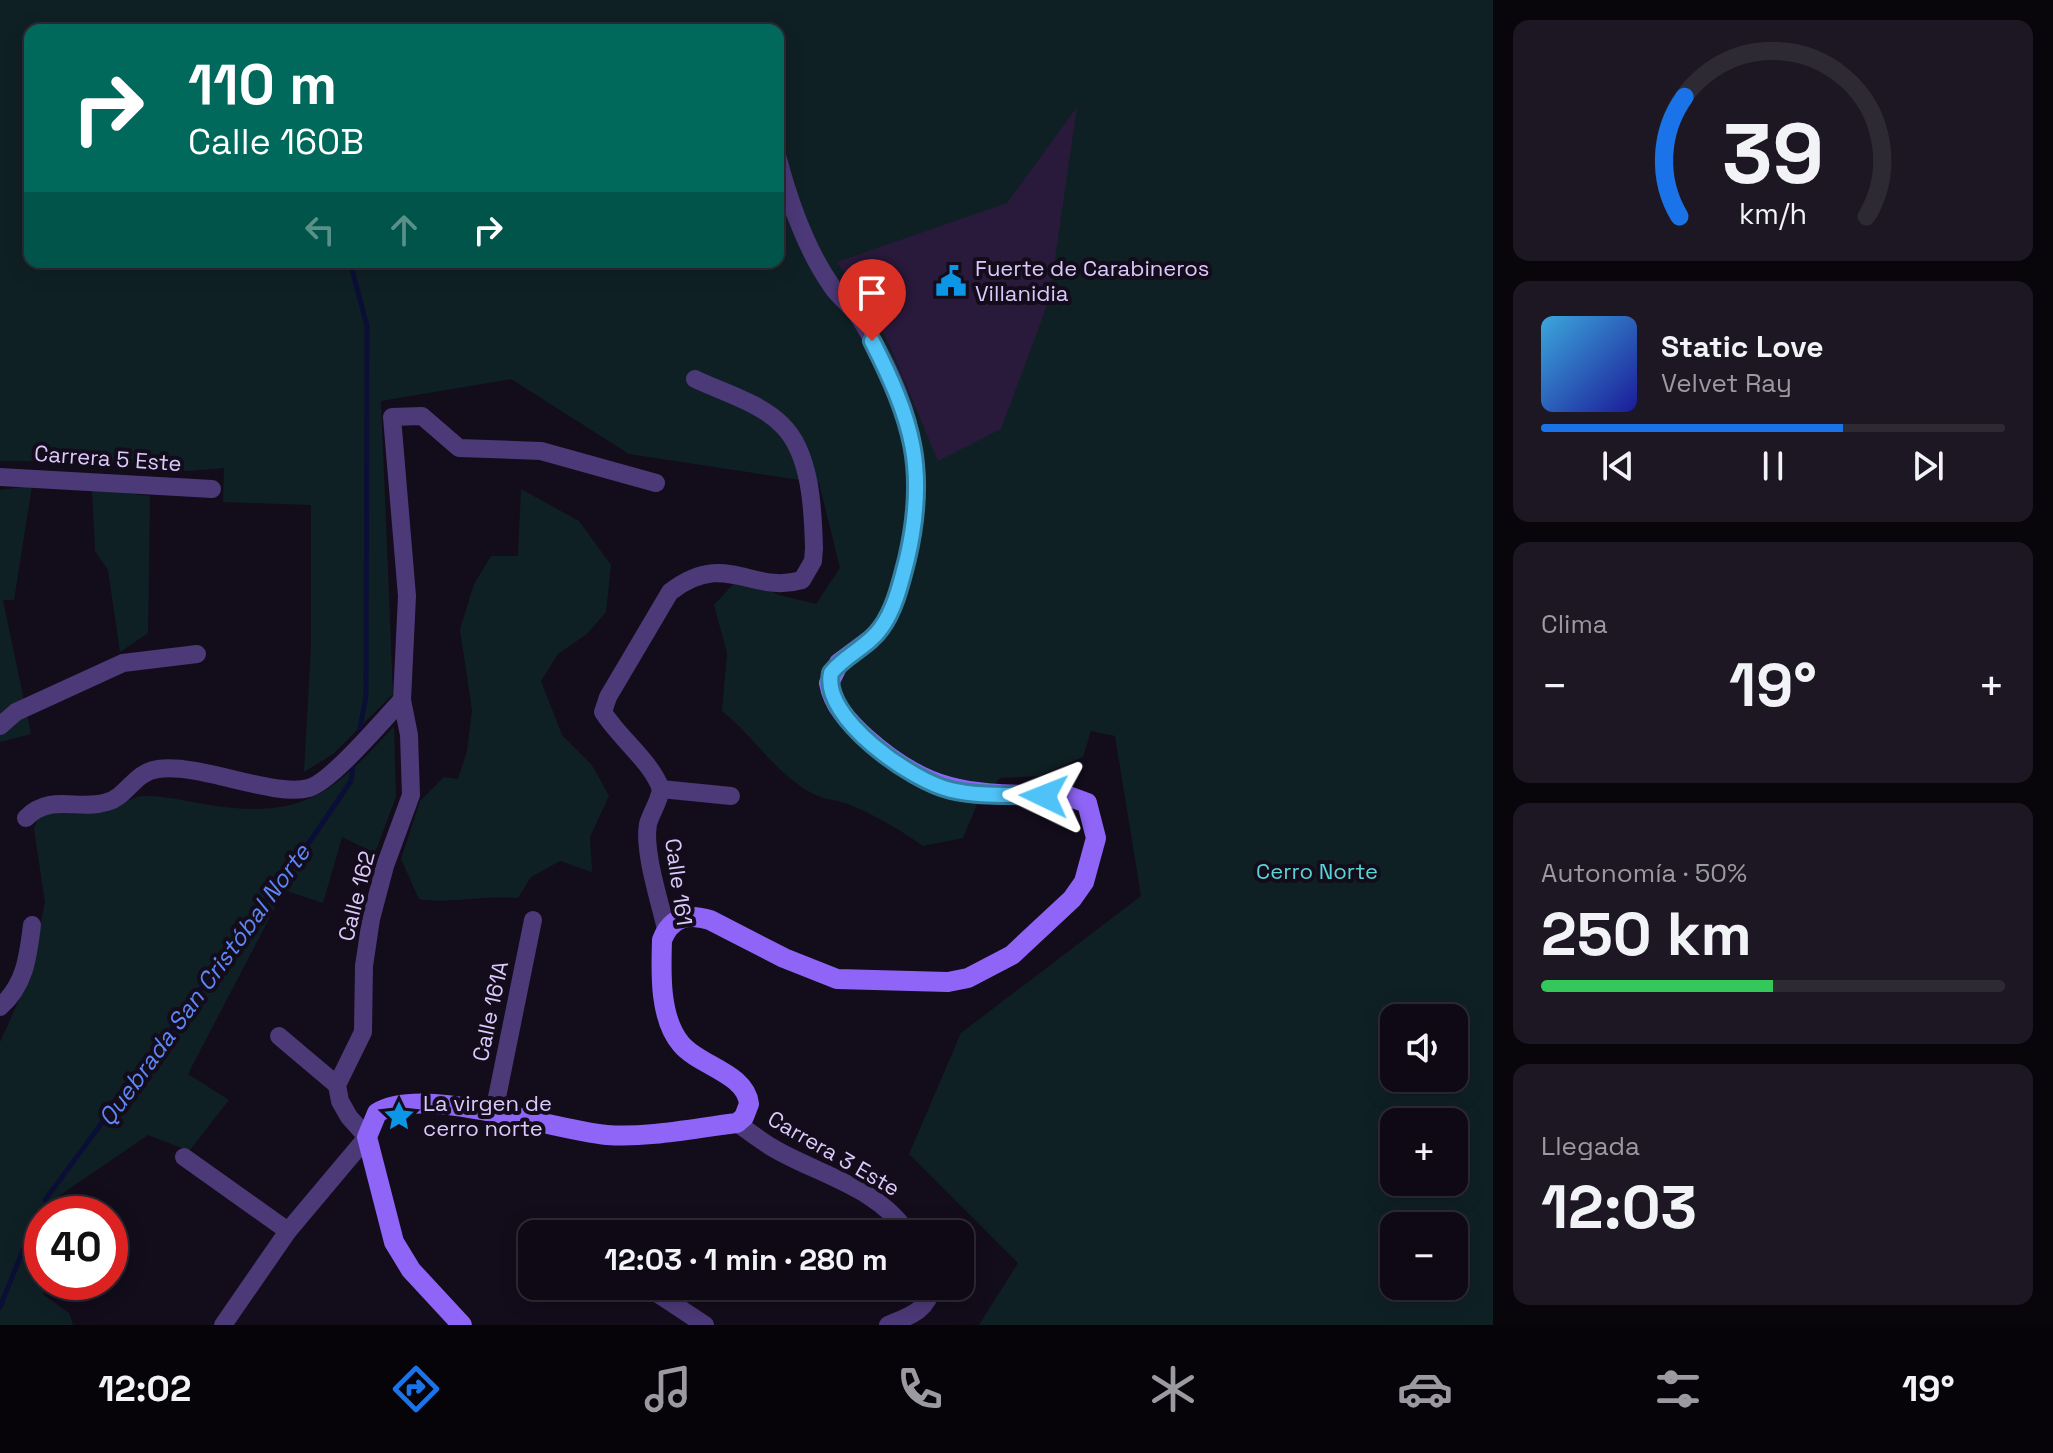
<!DOCTYPE html>
<html lang="es">
<meta charset="utf-8">
<style>
body{margin:0;font-family:"Space Grotesk",sans-serif;background:#1c1722;color:#f1f3f6;height:100vh;display:flex;flex-direction:column;font-size:30px;white-space:nowrap}
*{box-sizing:border-box;margin:0}
p{font-size:26px;color:#9b9aa0}
.icon{flex:none;width:44px;height:44px;fill:none;stroke:currentColor;stroke-width:2;stroke-linecap:round;stroke-linejoin:round}
.map{position:relative;flex:1;overflow:hidden}
.panel{display:flex;flex-direction:column;gap:20px;padding:20px;background:#08050b;width:560px}
.panel>*{flex:none}
.guide{position:absolute;left:24px;top:24px;width:760px;height:244px;border-radius:16px;box-shadow:0 4px 20px #0003,0 0 0 2px #2e2a34;background:#00695c;color:#fff;overflow:hidden}
.controls{position:absolute;left:1380px;top:1004px;display:grid;gap:16px}
.controls a{display:grid;place-items:center;width:88px;height:88px;border-radius:16px;background:#0e0914;box-shadow:0 4px 20px #0003,0 0 0 2px #2e2a34;font-size:40px}
.speed{position:absolute;left:24px;top:1196px;display:flex;gap:16px;font-size:40px;font-weight:700;text-align:center}
.speed>*{display:grid;place-content:center;width:104px;height:104px;border-radius:50%;background:#0e0914;box-shadow:0 4px 20px #0003,0 0 0 2px #2e2a34;line-height:1}
.speed .limit{border:12px solid #d22;background:#fff;color:#111}
.pin{position:absolute;display:grid;place-items:center;width:68px;height:68px;color:#fff;margin:-82px -34px;border-radius:50% 50% 50% 0;rotate:-45deg;box-shadow:0 0 8px #0007}
.pin .icon{rotate:45deg}
.me{position:absolute;width:88px;margin:-44px;rotate:272deg;stroke-linejoin:round;filter:drop-shadow(0 0 6px #0008)}
.turn{display:flex;align-items:center;gap:28px;height:168px;padding:0 32px;font-size:36px}
.turn .icon{width:104px;height:104px;stroke-width:2.5}
.turn b{display:block;font-size:56px;line-height:68px}
.lanes{display:flex;align-items:center;height:76px;padding:0 32px;background:#0003;justify-content:center;gap:40px;direction:ltr}
.lanes .off{opacity:.35}
.big{font-size:60px;font-weight:700;line-height:1.1}
.panel .card{flex:1;display:flex;flex-direction:column;justify-content:center;gap:12px;min-width:0;padding:0 28px;border-radius:16px;background:#1c1722}
.panel .dial{align-items:center;gap:0}
.dial svg{height:208px;overflow:visible;fill:none;stroke:#2e2a34;stroke-width:7;stroke-linecap:round;text-anchor:middle}
.dial text{fill:#f1f3f6;stroke:none}
.song{display:flex;align-items:center;gap:24px}
.cover{width:96px;height:96px;border-radius:12px;background:linear-gradient(135deg,hsl(200 70% 55%),hsl(240 70% 35%))}
.played{height:8px;border-radius:4px;background:linear-gradient(90deg,#1a73e8 65%,#2e2a34 65%)}
.keys{display:flex;justify-content:space-around;direction:ltr}
.heat{display:flex;justify-content:space-between;align-items:center;font-size:44px;direction:ltr}
.charge{height:12px;border-radius:6px;background:linear-gradient(90deg,#34c759 50%,#2e2a34 0)}
.trip{position:absolute;left:518px;top:1220px;width:456px;height:80px;border-radius:16px;background:#0e0914;box-shadow:0 4px 20px #0003,0 0 0 2px #2e2a34;font-weight:700;line-height:80px;text-align:center}
.dock{display:flex;height:128px;justify-content:space-around;align-items:center;background:#060408;color:#9b9aa0}
.dock .icon{width:56px;height:56px}
.dock .selected{color:#1a73e8}
.dock b{font-size:36px;color:#f1f3f6}
main{display:flex;flex:1;min-height:0}
.map>svg:first-child{display:block}
.green{fill:#0f2025;fill-rule:evenodd}
.lines{fill:none;stroke-linecap:round;stroke-linejoin:round}
.stream{stroke:#0b0f35;stroke-width:5}
.building{fill:#29193b}
.street{stroke:#4c3978;stroke-width:18}
.secondary{stroke:#8f65f7;stroke-width:20}
.route-casing{stroke:#337fa1;stroke-width:20}
.route{stroke:#4fc3f7;stroke-width:14}
.labels{text-anchor:middle;dominant-baseline:central;stroke-width:8;stroke-linejoin:round;paint-order:stroke}
.poi-label{font-size:22px;fill:#dcc9fc;stroke:#130c1b;text-anchor:start}
.street-label{font-size:22px;fill:#dcc9fc;stroke:#130c1b}
.park-label{font-size:22px;fill:#5ad5d7;stroke:#130c1b}
.water-label{font-size:24px;font-style:italic;fill:#5d87f6;stroke:#130c1b}
</style>
<main>
<div class="map">
<svg width="1493" height="1325" viewBox="0 0 1493 1325">
<rect width="100%" height="100%" fill="#130c1b"/>
<g class="green">
<path d="M0 0H1493V1325H979L1018 1263 909 1154 961 1033 1141 896 1115 736 1091 731 1083 757 1040 776 1000 778 978 802 963 838 923 846C899 829 875 815 848 804 838 800 827 800 818 796 780 780 754 736 722 711L727 653 714 605 740 577 779 595 816 604 840 568 819 483 629 454 511 379 381 401 393 694 333 754 304 772 311 646V505L223 502 224 468 188 471 93 461H0ZM30 30H778V262H30ZM1394 1018H1454V1078H1394ZM1394 1122H1454V1182H1394ZM1394 1226H1454V1286H1394Z"/>
<path d="M32 486 14 600H3L31 734 0 742V490Z"/>
<path d="M92 489 150 496 148 633 120 652 108 570 95 551Z"/>
<path d="M521 489 579 521 611 565 606 612 587 634 558 654 541 681 562 735 592 765 609 796 590 837 592 872 560 861 531 877 518 898C485 895 453 904 419 899L401 859 420 801 444 777 458 779 467 751 472 711 460 629 474 584 491 556H518Z"/>
<path d="M394 726 396 797 375 853 342 837 323 903 284 890 188 1074 229 1100 189 1151 148 1135 50 1202 48 1214H42L44 1295 69 1313 73 1325H0V1042L29 978 45 902 34 829 38 817C58 804 80 811 103 810 117 809 130 797 143 796 166 795 194 803 216 806 306 819 336 790 394 726Z"/>
</g>
<g class="lines">
<g class="stream">
<path d="M350 262 367 326 366 696 360 728"/>
<path d="M45 1200 313 837 351 781 353 766"/>
<path d="M0 1307 36 1218"/>
</g>
</g>
<path class="building" d="M1077 107 1049 300 1001 429 938 461 889 344 875 317 837 262 1007 203Z"/>
<g class="lines">
<g class="street">
<path d="M778 159C790 204 806 250 833 288 841 299 854 308 861 320 910 399 929 467 907 558 900 587 892 618 870 640"/>
<path d="M0 477 212 489"/>
<path d="M0 726 16 712 123 663 197 654"/>
<path d="M661 789C650 760 620 739 603 712L608 697 670 592C726 549 751 595 802 580L813 561 814 548C813 510 811 453 782 425 761 403 722 392 695 379"/>
<path d="M661 789C659 802 651 813 648 824 643 851 660 902 666 929"/>
<path d="M661 789 731 796"/>
<path d="M26 818C50 793 78 811 107 802 128 796 134 772 158 769 201 763 274 798 309 788 331 782 384 719 402 700"/>
<path d="M0 1007C25 985 28 957 32 925"/>
<path d="M279 1036 337 1085"/>
<path d="M494 1112 533 920"/>
<path d="M737 1123C748 1131 760 1140 773 1148 817 1174 880 1188 908 1234"/>
<path d="M184 1157 288 1231"/>
<path d="M565 1233 567 1234"/>
<path d="M646 1286 705 1325"/>
<path d="M223 1325 288 1231 367 1137 349 1117 340 1101 337 1085 363 1032 364 966 371 919 385 866 411 795 409 735 402 700 407 596 392 417 422 416 459 448 541 451 656 483"/>
<path d="M888 1325C909 1316 928 1311 932 1286"/>
</g>
<path class="secondary" d="M462 1325 411 1270 394 1242 367 1137 377 1113C422 1084 552 1130 607 1135 649 1138 695 1128 737 1123L744 1117 749 1104C746 1073 699 1066 681 1044 659 1018 661 972 662 940 671 917 688 913 710 920L784 958 837 979 948 982 968 978 1012 955 1072 899 1084 882 1096 838 1087 803 1068 796C981 793 936 801 866 738 849 722 833 706 829 683L839 663 870 640"/>
</g>
<g class="lines">
<defs>
<path id="route" d="M872 341C912 420 928 469 907 559 901 582 895 609 881 628 868 647 845 655 831 673 821 718 912 781 951 790 981 797 1014 794 1044 796"/>
</defs>
<use href="#route" class="route-casing"/>
<use href="#route" class="route"/>
</g>
<defs>
<symbol id="civic-bare" viewBox="-9 -9 18 18"><path d="M-.6-6.5H3V-4.5H.6V-3L4-1V1h2V6H-6V1h2V-1L-.6-3ZM-1.2 2.5V6h2.4V2.5Z" fill="#0c96e5" stroke="#130c1b" stroke-width="2.5" paint-order="stroke"/></symbol>
<symbol id="sight-bare" viewBox="-9 -9 18 18"><path d="M0-6L1.8-2.2L6-1.7L2.9 1.2L3.7 5.4L0 3.3L-3.7 5.4L-2.9 1.2L-6-1.7L-1.8-2.2Z" fill="#0c96e5" stroke="#130c1b" stroke-width="2.5" paint-order="stroke"/></symbol>
</defs>
<g fill-rule="evenodd">
<use href="#civic-bare" x="929" y="259" width="44" height="44"/>
<use href="#sight-bare" x="377" y="1094" width="44" height="44"/>
</g>
<g class="labels">
<g class="poi-label">
<text x="975" y="268">Fuerte de Carabineros<tspan x="975" dy="25">Villanidia</tspan></text>
<text x="423" y="1103">La virgen de<tspan x="423" dy="25">cerro norte</tspan></text>
</g>
<g class="street-label">
<text transform="translate(108 458) rotate(4)">Carrera 5 Este</text>
<text transform="translate(679 882) rotate(82)">Calle 161</text>
<text transform="translate(356 896) rotate(-76)">Calle 162</text>
<text transform="translate(490 1011) rotate(-78)">Calle 161A</text>
<text transform="translate(834 1153) rotate(30)">Carrera 3 Este</text>
</g>
<g class="park-label">
<text x="1317" y="871">Cerro Norte</text>
</g>
<g class="water-label">
<text transform="translate(204 985) rotate(-54)">Quebrada San Cristóbal Norte</text>
</g>
</g>
</svg>
<div class="controls">
<a><svg class="icon" aria-label="sound" viewBox="0 0 24 24"><path d="M4 9h4l5-4v14l-5-4H4zM17 9q2 3 0 6"/></svg></a>
<a>+</a>
<a>−</a>
</div>
<div class="speed"><div class="limit">40</div></div>
<div class="pin" style="left:872px;top:341px;background:#d93025"><svg class="icon" aria-label="arrive" viewBox="0 0 24 24"><path d="M6 21V4h12l-3 4 3 4H6"/></svg></div>
<svg class="me" style="left:1044px;top:796px" viewBox="-20 -20 40 40"><path d="M0-17L14 15 0 8-14 15z" fill="#4fc3f7" stroke="#fff" stroke-width="4"/></svg>
<div class="trip">12:03 · 1 min · 280 m</div>
<div class="guide">
<div class="turn"><svg class="icon" aria-label="right" viewBox="0 0 24 24"><path d="M7 20v-9h11M14 6l5 5-5 5"/></svg><div><b>110 m</b>Calle 160B</div></div>
<div class="lanes"><svg class="icon off" aria-label="left" viewBox="0 0 24 24"><path d="M17 20v-9H6M10 6l-5 5 5 5"/></svg><svg class="icon off" aria-label="ahead" viewBox="0 0 24 24"><path d="M12 20V5M6 11l6-6 6 6"/></svg><svg class="icon" aria-label="right" viewBox="0 0 24 24"><path d="M7 20v-9h11M14 6l5 5-5 5"/></svg></div>
</div>
</div>
<section class="panel">
<div class="card dial"><svg viewBox="0 0 100 80">
<path d="M14 69A42 42 0 1 1 86 69"/>
<path d="M14 69A42 42 0 0 1 16 23" stroke="#1a73e8"/>
<text x="50" y="56" font-size="32" font-weight="700">39</text>
<text x="50" y="72" font-size="11">km/h</text>
</svg></div>
<div class="card">
<div class="song"><i class="cover"></i><div><b>Static Love</b><p>Velvet Ray</p></div></div>
<div class="played"></div>
<div class="keys"><svg class="icon" aria-label="previous" viewBox="0 0 24 24"><path d="M18 5L8 12l10 7zM5 5v14"/></svg><svg class="icon" aria-label="pause" viewBox="0 0 24 24"><path d="M8 5v14M16 5v14"/></svg><svg class="icon" aria-label="next" viewBox="0 0 24 24"><path d="M6 5l10 7-10 7zM19 5v14"/></svg></div>
</div>
<div class="card"><p>Clima</p>
<div class="heat"><a>−</a><b class="big">19°</b><a>+</a></div>
</div>
<div class="card"><p>Autonomía · 50%</p><b class="big">250 km</b><div class="charge"></div></div>
<div class="card"><p>Llegada</p><b class="big">12:03</b></div>
</section>
</main>
<nav class="dock">
<b>12:02</b>
<svg class="icon selected" aria-label="directions" viewBox="0 0 24 24"><path d="M12 3l9 9-9 9-9-9zM9 14v-3h6M13 9l2 2-2 2"/></svg>
<svg class="icon" aria-label="music" viewBox="0 0 24 24"><path d="M9 18V5l10-2v13"/><circle cx="6" cy="18" r="3"/><circle cx="16" cy="16" r="3"/></svg>
<svg class="icon" aria-label="phone" viewBox="0 0 24 24"><path d="M5 4h4l2 5-3 2q2 4 5 5l2-3 5 2v4C11 20 4 13 5 4z"/></svg>
<svg class="icon" aria-label="climate" viewBox="0 0 24 24"><path d="M12 3v18M4 7l16 10M4 17L20 7"/></svg>
<svg class="icon" aria-label="car" viewBox="0 0 24 24"><path d="M5 17H2v-5l4-1 3-4h7l3 4 3 1v5h-3M9 17h6M6 11h13"/><circle cx="7" cy="17" r="2"/><circle cx="17" cy="17" r="2"/></svg>
<svg class="icon" aria-label="filters" viewBox="0 0 24 24"><path d="M4 7h16M4 17h16"/><circle cx="9" cy="7" r="2"/><circle cx="15" cy="17" r="2"/></svg>
<b>19°</b>
</nav>
